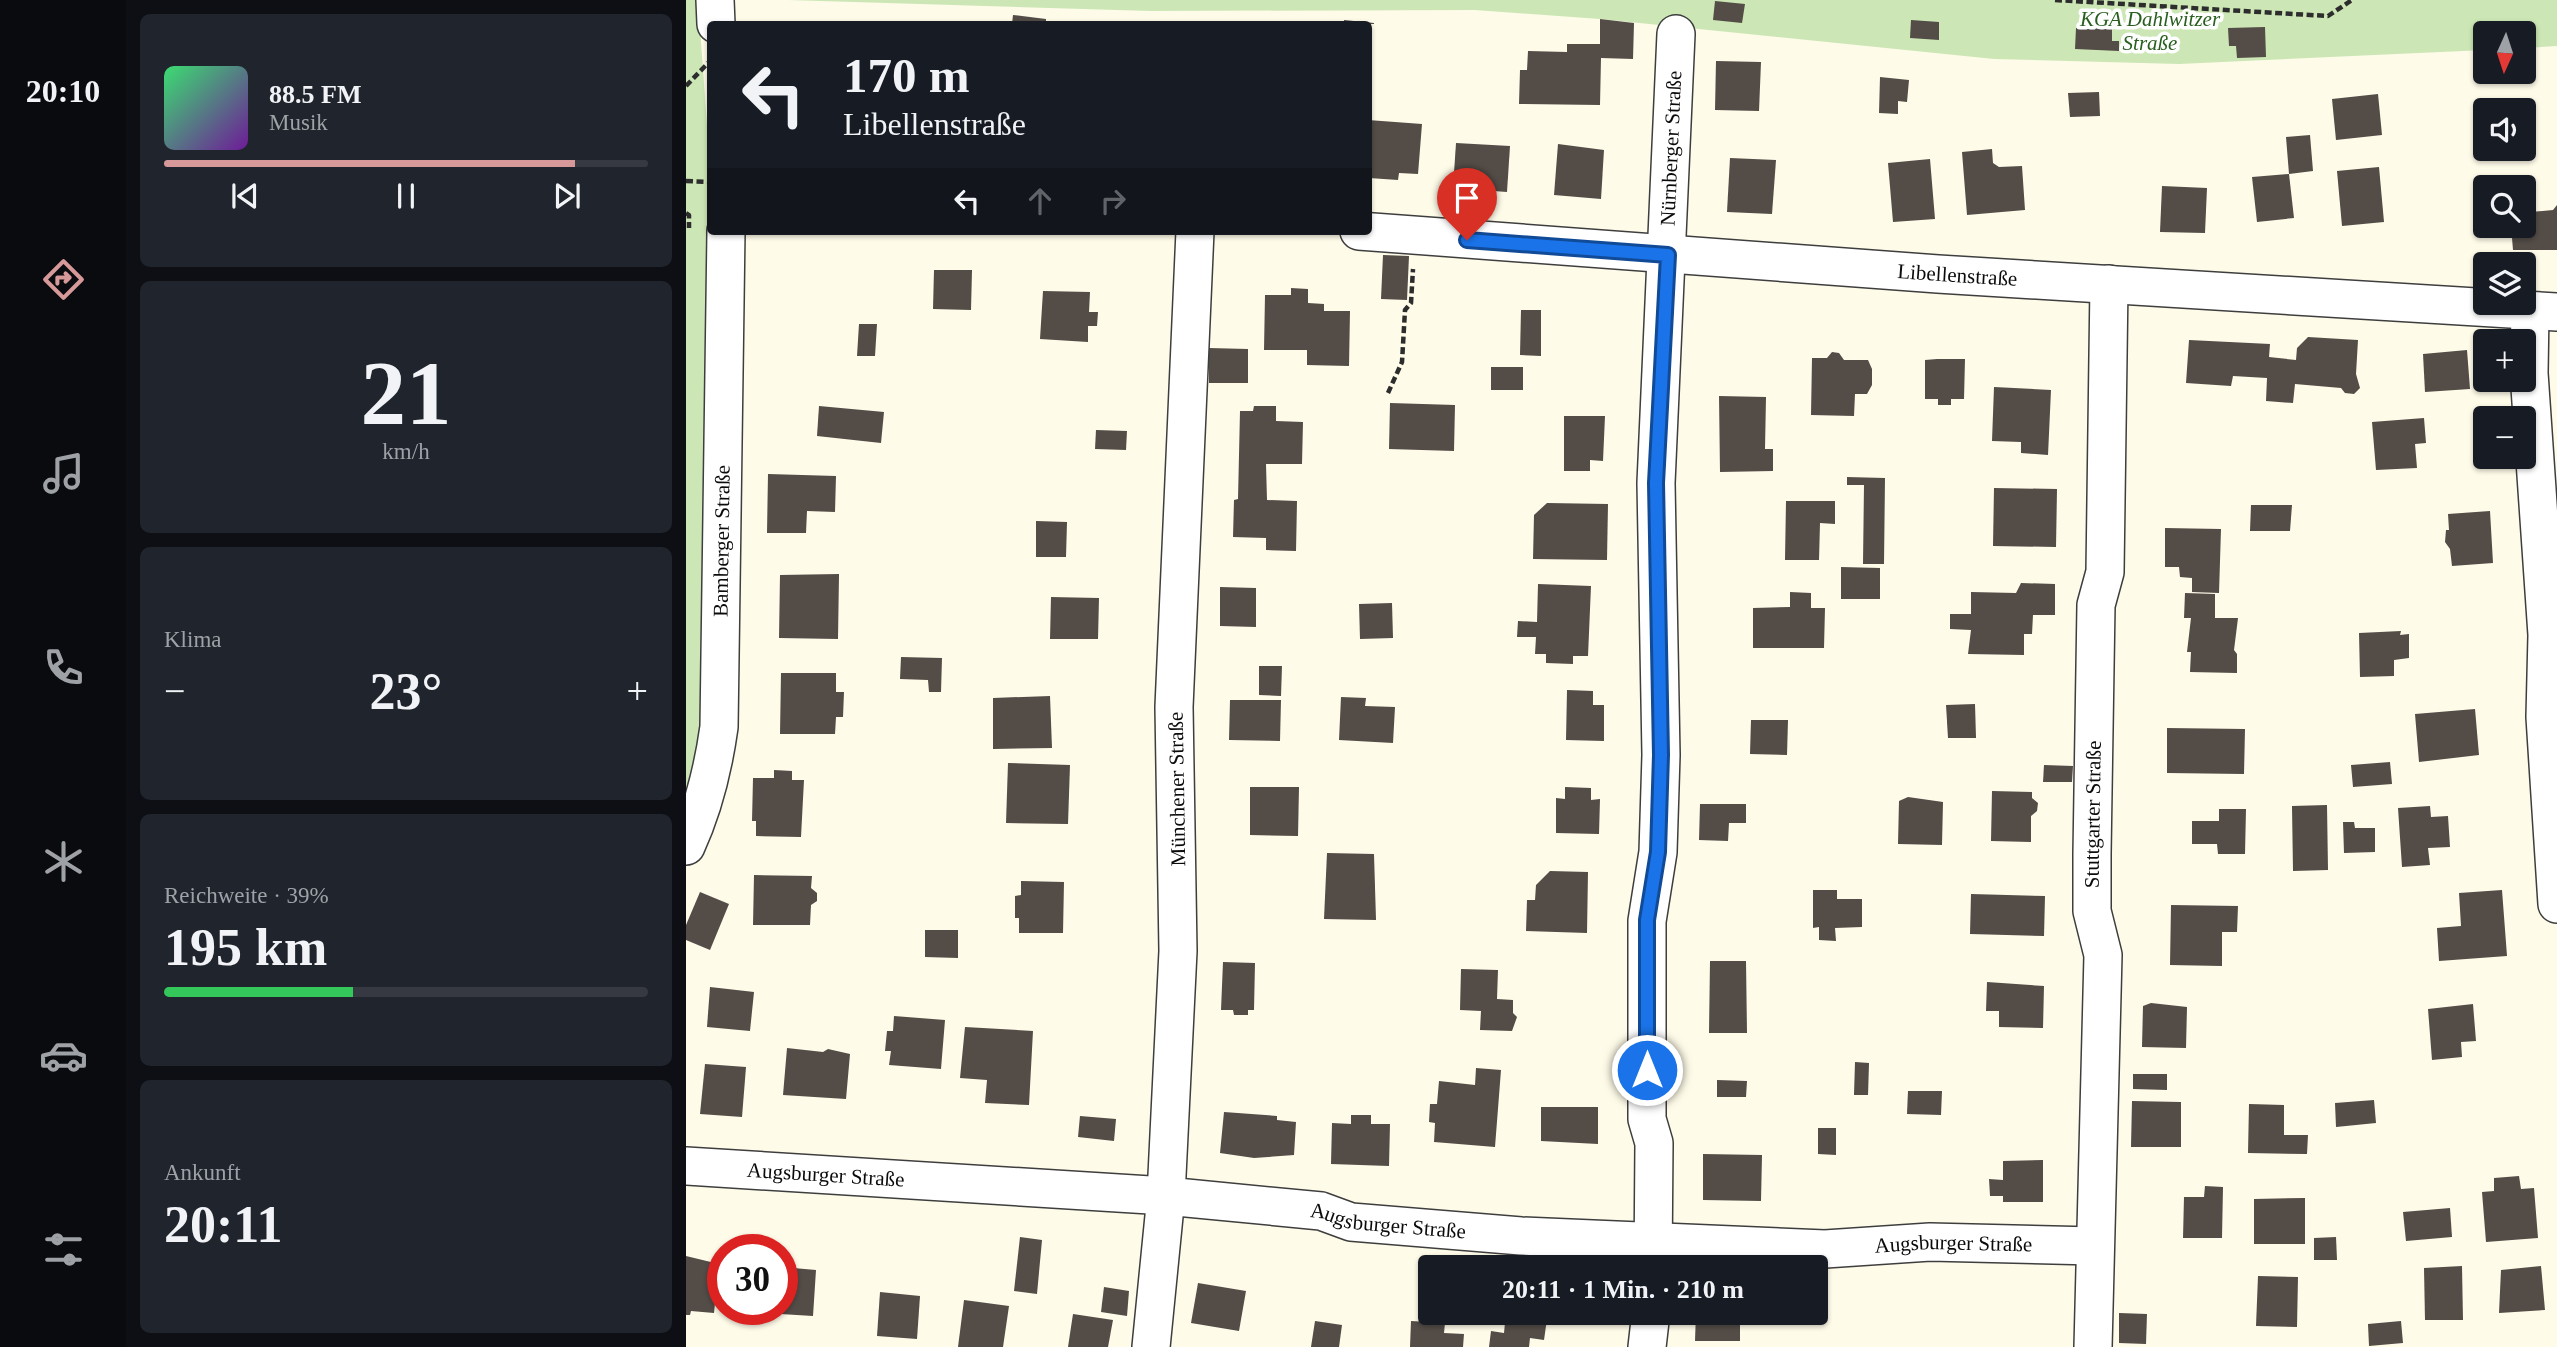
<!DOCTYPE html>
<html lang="de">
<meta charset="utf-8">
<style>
body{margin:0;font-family:Georgia,serif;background:#20242c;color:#f1f3f6;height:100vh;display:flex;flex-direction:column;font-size:26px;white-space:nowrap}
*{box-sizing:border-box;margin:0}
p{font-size:23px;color:#9ea1a6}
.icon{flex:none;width:38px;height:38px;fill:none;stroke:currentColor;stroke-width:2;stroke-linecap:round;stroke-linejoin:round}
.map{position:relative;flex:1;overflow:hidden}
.sheet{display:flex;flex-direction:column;gap:14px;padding:14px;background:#0d0f14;width:560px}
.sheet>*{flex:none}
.top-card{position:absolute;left:21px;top:21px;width:665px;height:214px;border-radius:7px;box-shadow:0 2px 5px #0004;background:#171b24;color:#f1f3f6;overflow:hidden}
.needle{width:46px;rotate:183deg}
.buttons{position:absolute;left:1787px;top:21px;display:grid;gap:14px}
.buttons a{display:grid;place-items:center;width:63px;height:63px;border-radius:7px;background:#171b24;box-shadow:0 2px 5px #0004;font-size:35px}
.speed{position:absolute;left:21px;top:1234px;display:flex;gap:14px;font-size:35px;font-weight:700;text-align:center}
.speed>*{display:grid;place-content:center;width:91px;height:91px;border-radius:50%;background:#171b24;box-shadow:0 2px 5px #0004;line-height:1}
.speed .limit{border:10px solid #d22;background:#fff;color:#111}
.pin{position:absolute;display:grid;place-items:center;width:60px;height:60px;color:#fff;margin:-72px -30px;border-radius:50% 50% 50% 0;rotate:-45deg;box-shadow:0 0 7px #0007}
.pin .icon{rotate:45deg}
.me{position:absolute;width:77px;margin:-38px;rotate:0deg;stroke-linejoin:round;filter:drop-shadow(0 0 5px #0008)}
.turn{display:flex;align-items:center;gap:24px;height:147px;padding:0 21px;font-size:32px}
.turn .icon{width:91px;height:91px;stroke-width:2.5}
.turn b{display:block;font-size:49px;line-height:60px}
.lanes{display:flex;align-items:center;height:66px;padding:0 21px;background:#0003;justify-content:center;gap:35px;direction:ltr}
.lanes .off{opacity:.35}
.big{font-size:52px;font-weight:700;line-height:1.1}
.sheet .tile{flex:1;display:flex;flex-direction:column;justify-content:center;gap:10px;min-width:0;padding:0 24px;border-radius:10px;background:#20242c}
.sheet .dial{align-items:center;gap:0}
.dial b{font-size:91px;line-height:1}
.song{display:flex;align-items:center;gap:21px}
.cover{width:84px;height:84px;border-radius:10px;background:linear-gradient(135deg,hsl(140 70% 55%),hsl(280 70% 35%))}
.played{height:7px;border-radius:4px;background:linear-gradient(90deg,#d69899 85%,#363941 85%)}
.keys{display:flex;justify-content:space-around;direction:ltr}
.heat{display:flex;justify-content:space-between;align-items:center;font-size:38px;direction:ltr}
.charge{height:10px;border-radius:5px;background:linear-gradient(90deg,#34c759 39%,#363941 0)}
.trip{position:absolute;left:732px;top:1255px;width:410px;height:70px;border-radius:7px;background:#171b24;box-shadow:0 2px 5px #0004;font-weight:700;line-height:70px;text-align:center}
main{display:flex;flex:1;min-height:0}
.tabs{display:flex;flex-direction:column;width:126px;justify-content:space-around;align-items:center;background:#090b0e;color:#9ea1a6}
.tabs .icon{width:49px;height:49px}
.tabs .current{color:#d69899}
.tabs b{font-size:32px;color:#f1f3f6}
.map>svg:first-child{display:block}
.green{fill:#cce7b5}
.building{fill:#534c47}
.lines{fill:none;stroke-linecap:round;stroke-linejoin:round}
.minor-casing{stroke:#3e3e3e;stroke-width:40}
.path{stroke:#2d2d2d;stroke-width:4.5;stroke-dasharray:7 3.5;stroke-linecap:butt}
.minor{stroke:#fff;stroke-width:37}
.route-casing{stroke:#114b97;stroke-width:18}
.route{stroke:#1a73e8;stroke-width:12}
.labels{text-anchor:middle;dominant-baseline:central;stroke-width:7;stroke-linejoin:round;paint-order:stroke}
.park-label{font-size:21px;font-style:italic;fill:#285f1e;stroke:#fff}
.street-label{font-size:21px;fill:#0b0b0b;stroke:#fff}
</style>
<main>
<nav class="tabs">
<b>20:10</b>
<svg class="icon current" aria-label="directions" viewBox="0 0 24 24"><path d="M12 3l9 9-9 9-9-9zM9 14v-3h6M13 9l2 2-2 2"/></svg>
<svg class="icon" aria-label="music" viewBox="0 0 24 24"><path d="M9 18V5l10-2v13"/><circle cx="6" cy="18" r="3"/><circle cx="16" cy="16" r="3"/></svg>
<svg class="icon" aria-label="phone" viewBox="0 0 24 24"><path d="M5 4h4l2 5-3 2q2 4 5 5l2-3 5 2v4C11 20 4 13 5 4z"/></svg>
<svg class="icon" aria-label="climate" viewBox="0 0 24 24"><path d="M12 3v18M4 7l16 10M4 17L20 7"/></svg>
<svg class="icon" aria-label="car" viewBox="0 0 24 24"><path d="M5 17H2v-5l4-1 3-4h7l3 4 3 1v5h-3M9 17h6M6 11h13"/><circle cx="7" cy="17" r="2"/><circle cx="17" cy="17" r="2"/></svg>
<svg class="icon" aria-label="filters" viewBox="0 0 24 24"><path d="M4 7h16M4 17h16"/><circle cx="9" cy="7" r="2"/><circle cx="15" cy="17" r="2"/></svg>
</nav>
<section class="sheet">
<div class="tile">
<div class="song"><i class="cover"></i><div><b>88.5 FM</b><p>Musik</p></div></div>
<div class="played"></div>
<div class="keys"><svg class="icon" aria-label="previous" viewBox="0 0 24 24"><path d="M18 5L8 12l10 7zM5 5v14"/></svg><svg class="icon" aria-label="pause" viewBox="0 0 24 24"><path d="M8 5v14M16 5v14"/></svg><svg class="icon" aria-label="next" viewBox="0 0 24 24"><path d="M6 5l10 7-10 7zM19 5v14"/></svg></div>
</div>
<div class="tile dial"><b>21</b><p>km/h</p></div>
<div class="tile"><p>Klima</p>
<div class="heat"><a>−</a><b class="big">23°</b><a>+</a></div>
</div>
<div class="tile"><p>Reichweite · 39%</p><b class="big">195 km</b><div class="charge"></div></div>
<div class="tile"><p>Ankunft</p><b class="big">20:11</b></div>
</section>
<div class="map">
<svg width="1871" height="1347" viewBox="0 0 1871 1347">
<rect width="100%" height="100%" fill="#fefbe9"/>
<g class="green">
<path d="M0 0H12L24 167V216L15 775 0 804Z"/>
<path d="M102 0H1871V46L1838 48V33H1799V50L1493 64 1308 59 914 19 789 10 464 11Z"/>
</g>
<g class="building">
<path d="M1029 1 1059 4 1056 23 1027 20Z"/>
<path d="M327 15 360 19V24H326Z"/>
<path d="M914 19 948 23 947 59 915 58 914 105 833 104 834 70H841L842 51 881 52V44H914Z"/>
<path d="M658 20 688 23V24H685L682 32V24H658Z"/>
<path d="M1225 20 1253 22V40L1224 38Z"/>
<path d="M1407 23H1426V41H1433V51L1389 49 1390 28 1407 29Z"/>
<path d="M1579 27 1580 57 1551 58 1550 46H1543L1542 28Z"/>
<path d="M1030 61 1075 62 1073 111 1029 110Z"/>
<path d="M1194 77 1223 80 1221 102 1212 101V114L1193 113Z"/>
<path d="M1413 92 1414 116 1384 117 1382 93Z"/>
<path d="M1692 94 1696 135 1650 140 1646 99Z"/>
<path d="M682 120 736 124 732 174 713 173 712 180 683 178Z"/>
<path d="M1624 135 1627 171 1603 174 1600 137Z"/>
<path d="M770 143 824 146 821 192 767 188Z"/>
<path d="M872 144 918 150 915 199 868 195Z"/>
<path d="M1306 149 1307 163 1313 167 1336 166 1339 210 1281 215 1276 152Z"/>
<path d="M1044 158 1090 160 1086 214 1041 212Z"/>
<path d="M1244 159 1249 219 1207 222 1202 163Z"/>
<path d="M1693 167 1698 222 1656 226 1651 171Z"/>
<path d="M1603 174 1608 218 1571 222 1566 177Z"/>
<path d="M1476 186 1521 188 1519 233 1474 232Z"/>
<path d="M1871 205V250H1827L1825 226H1838V207L1845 206 1844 212 1867 210Z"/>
<path d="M697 255 723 256 721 300 695 299Z"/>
<path d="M248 270H286L285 310 247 309Z"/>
<path d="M605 288 622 289V303L638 304V311H664L663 366 621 365V350H578L579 295H605Z"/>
<path d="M357 291 404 292 403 312H412L411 326H402V342L354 339Z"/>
<path d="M835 310H855V356L834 355Z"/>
<path d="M173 324H191L189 356H171Z"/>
<path d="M1622 337 1672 340 1670 374 1674 388 1668 394 1659 393 1655 388 1609 384 1607 403 1580 401 1581 378 1547 376 1545 386 1500 383 1503 340 1584 344 1583 357 1610 360 1611 348Z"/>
<path d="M523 348 562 349V383H523Z"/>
<path d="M1781 350 1784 389 1739 392 1737 354Z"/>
<path d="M1146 352 1153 353 1158 360H1182L1186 369V385L1181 394H1169L1168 416 1125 415 1126 358H1141Z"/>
<path d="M1251 359H1279L1278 399H1265V405H1252V399H1239V360Z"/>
<rect x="805" y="367" width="32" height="23"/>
<path d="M1308 387 1365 390 1362 455 1335 453V442L1306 441Z"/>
<path d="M1033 396 1080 397 1079 449H1087V471L1034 472Z"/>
<path d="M704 403 769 405 768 451 703 449Z"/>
<path d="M133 406 198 412 195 443 131 436Z"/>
<path d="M568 406H590V421L617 422 616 464H580L581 500 611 501 610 551 580 550V538L547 537 548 500 552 499 554 411H567Z"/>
<path d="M878 416H919L917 461 904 460V471H878Z"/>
<path d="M1738 418 1740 443 1729 444 1731 468 1690 470 1686 422Z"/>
<path d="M410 430 441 431 440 450 409 449Z"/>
<path d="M82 474 150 476 149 512 121 511 120 533H81Z"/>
<path d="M1161 477 1199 478 1198 564H1177L1178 485H1161Z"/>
<path d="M1308 488 1371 489 1370 547 1307 546Z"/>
<path d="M1100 501H1149V524L1134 523 1133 560H1099Z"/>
<path d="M861 503 922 504 921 560 847 559 848 515Z"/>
<path d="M1565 505H1606L1604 531H1564Z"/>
<path d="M1804 511 1807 563 1766 566 1764 549 1759 542 1760 530H1763L1762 514Z"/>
<path d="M350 521 381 522 380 557H350Z"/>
<path d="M1479 528 1535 529 1533 593 1506 592V578L1494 577 1493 567H1479Z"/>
<path d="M1155 567 1194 568V599H1155Z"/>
<path d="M153 574 152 639 93 638 94 575Z"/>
<path d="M1335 583 1369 584V615H1347L1346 634H1338V655L1282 654 1285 630 1264 629V614H1285V592L1330 593Z"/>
<path d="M852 584 905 586 902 656H887V664L860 663V654H849L850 637H831L832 621 851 622Z"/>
<path d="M534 587 570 588V627L534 626Z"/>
<path d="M1104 592 1125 593V608H1139L1138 648H1067V608L1104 607Z"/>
<path d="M1499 593 1529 594V618H1552L1548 650 1551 654V673L1504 672 1505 652H1501L1505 618H1498Z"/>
<path d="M365 597 413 598 412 639H364Z"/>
<path d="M706 603 707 638 674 639 673 604Z"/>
<path d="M1715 631 1714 635 1723 634V658L1708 660V676L1674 677 1673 633Z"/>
<path d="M215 657 256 658 255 692H243L242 680 214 679Z"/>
<path d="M573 666H596L595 696 573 695Z"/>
<path d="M95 673H150V692H158L157 717H150L149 734H94Z"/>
<path d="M881 690 907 691V705H918V741L880 740Z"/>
<path d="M364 696 366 748 307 749V698Z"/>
<path d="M655 697 680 698 679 706 709 707 707 743 653 740Z"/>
<path d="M544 700H595L594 741 543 740Z"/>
<path d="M1289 704 1290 738H1262L1260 705Z"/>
<path d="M1789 709 1793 755 1733 762 1729 714Z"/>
<path d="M1065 720H1102L1101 755 1064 754Z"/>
<path d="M1481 728 1559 729 1558 774 1481 773Z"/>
<path d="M1704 762 1706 784 1667 787 1665 765Z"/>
<path d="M322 763 384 765 382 824 320 823Z"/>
<path d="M1358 765 1387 766 1386 782H1357Z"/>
<path d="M88 770 106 771V780H118L115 837 70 836V821H66L67 778H88Z"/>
<path d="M564 787H613L612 836 564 835Z"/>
<path d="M879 787 905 788V800L914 799 913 834 870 833V798L879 799Z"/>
<path d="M1306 791 1346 792V798L1352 803 1351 811 1345 816V842L1305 841Z"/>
<path d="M1222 797 1257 802 1256 845 1212 844 1213 801Z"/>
<path d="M1014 804H1060V823H1043L1042 841 1013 840Z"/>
<path d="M1641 805 1642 870 1607 871 1606 806Z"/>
<path d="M1744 806 1745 817 1762 816 1764 847 1742 848 1744 865 1716 867 1712 808Z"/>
<path d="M1533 809H1560L1559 854H1532L1531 844H1506V821H1533Z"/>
<path d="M1657 822H1668L1669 828H1689V852L1658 853Z"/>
<path d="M641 853 688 854 690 920 638 919Z"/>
<path d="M864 871 902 872 901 933 840 931 841 900H849L850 885Z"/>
<path d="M68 875 126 876 125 888 131 893V901L125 905 124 925H67Z"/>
<path d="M335 881 378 882 377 933H333V918H329V896L335 895Z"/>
<path d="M1127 890H1151V899H1176V927L1149 928 1150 941 1133 940V927L1127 928Z"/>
<path d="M1816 890 1821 956 1753 961 1751 928 1775 926 1773 893Z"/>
<path d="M14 892 43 904 24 950 0 940V925Z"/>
<path d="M1285 894 1359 896 1358 936 1284 934Z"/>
<path d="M1485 905 1552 906 1551 932H1536V966L1484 965Z"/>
<path d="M239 930H272V958L239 957Z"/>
<path d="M1024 961H1060L1061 1033H1023Z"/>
<path d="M537 962 569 963 568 1010H562V1015H548L547 1010H535Z"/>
<path d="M775 969 812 970 811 999 827 1000V1013L831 1017 826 1031 794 1030 795 1011 774 1010Z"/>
<path d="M1301 982 1358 986 1357 1028 1313 1027V1011H1300Z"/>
<path d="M24 987 68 992 64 1031 21 1027Z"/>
<path d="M1465 1003 1501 1007 1500 1048 1456 1047 1457 1006Z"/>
<path d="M1787 1004 1790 1041 1775 1042 1776 1057 1746 1060 1742 1009Z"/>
<path d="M208 1016 259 1020 255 1069 203 1065 205 1051H199L201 1031H207Z"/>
<path d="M279 1027 347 1031 343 1105 299 1103 301 1080 274 1078Z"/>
<path d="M101 1048 137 1052 142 1049 164 1054 160 1099 97 1095Z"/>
<path d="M1169 1062 1183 1063 1182 1095H1168Z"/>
<path d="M19 1064 60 1067 56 1117 14 1114Z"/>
<path d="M790 1068 815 1070 809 1147 748 1142 749 1123 743 1122 744 1104H751L753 1081 789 1085Z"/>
<path d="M1447 1074H1481V1090L1447 1089Z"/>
<path d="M1031 1080 1061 1081 1060 1097H1031Z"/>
<path d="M1222 1091H1256L1255 1115 1221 1114Z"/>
<path d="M1688 1100 1690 1123 1650 1127 1649 1103Z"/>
<path d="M1446 1101 1495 1102V1147H1445Z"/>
<path d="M1563 1104 1598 1105V1135H1622L1621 1154 1562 1153Z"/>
<path d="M855 1107H912V1144L855 1141Z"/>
<path d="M538 1112 591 1116V1120L610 1122 608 1155 568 1158 534 1153Z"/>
<path d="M665 1115H685V1124H704L703 1166 645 1164 646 1123 665 1124Z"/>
<path d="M394 1116 430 1119 428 1141 392 1137Z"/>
<path d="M1132 1128H1150V1155L1132 1154Z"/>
<path d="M1017 1154 1076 1155 1075 1201 1017 1200Z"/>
<path d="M1357 1160V1202H1317V1196H1304L1303 1179 1317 1180V1161Z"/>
<path d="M1833 1176 1835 1189 1848 1188 1852 1238 1800 1242 1796 1192 1808 1191V1178Z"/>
<path d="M1519 1186 1537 1187 1536 1238H1497L1498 1197H1518Z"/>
<path d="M1619 1198V1244H1568V1199Z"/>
<path d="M1764 1208 1766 1237 1720 1241 1717 1212Z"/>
<path d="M334 1237 356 1240 351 1294 328 1291Z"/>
<path d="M1650 1237 1651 1260H1628V1238Z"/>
<path d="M0 1256 33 1264 28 1313 5 1311 4 1315H0Z"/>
<path d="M1776 1266 1777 1320H1739L1738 1268Z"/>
<path d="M1855 1266 1859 1310 1813 1313 1815 1270Z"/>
<path d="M96 1267 130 1270 127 1316 78 1313 79 1309H96Z"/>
<path d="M1572 1276 1612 1277 1611 1327 1570 1326Z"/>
<path d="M512 1283 560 1291 553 1331 505 1323Z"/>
<path d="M418 1287 443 1291 441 1316 415 1312Z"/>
<path d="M194 1292 234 1296 231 1339 191 1336Z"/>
<path d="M278 1300 323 1306 317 1347H272Z"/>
<path d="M820 1312H862L858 1340 844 1338 843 1347H803L805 1331 818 1333Z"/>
<path d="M1010 1312H1054V1341H1009Z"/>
<path d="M1433 1313 1461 1314 1460 1344 1433 1343Z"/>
<path d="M387 1314 427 1320 422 1347H382Z"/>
<path d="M629 1321 656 1325 653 1347H625Z"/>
<path d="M725 1321 759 1323 758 1333 778 1334 777 1347H724Z"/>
<path d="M1715 1321 1717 1343 1683 1346 1682 1324Z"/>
</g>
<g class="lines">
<defs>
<g id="minor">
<path d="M29 0 30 24"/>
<path id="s1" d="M673 231 1252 274 1871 312"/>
<path d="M1844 311 1843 373 1861 635 1859 717 1871 904"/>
<path id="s2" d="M0 846C18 807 27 770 33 727L40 231"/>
<path id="s3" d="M0 1166 480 1196 635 1211 665 1222 835 1236 1139 1249 1244 1242 1408 1246"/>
<path id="s4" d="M967 1266 968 1143 961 1119V921L972 852 975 755 970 483 990 34"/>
<path d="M465 1347 480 1196 492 951 488 707 509 231"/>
<path d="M961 1347 965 1312"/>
<path id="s5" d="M1407 1347 1417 955 1406 911V854L1410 605 1419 572 1423 284"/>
</g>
</defs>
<use href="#minor" class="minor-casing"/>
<g class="path">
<path d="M1369 0 1642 16 1666 0"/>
<path d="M0 86 24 61"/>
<path d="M0 181 24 182"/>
<path d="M0 213 3 215V228"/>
<path d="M702 393 716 362 719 310 725 303 727 269"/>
</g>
<use href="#minor" class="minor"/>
</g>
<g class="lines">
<defs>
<path id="route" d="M781 240 982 255 970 483 975 755 972 852 961 920V1070"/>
</defs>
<use href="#route" class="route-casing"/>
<use href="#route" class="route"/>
</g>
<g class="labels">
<g class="park-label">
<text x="1464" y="19">KGA Dahlwitzer<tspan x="1464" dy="24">Straße</tspan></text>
</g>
<g class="street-label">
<text stroke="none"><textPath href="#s4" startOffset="1120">Nürnberger Straße</textPath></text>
<text stroke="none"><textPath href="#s1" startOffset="600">Libellenstraße</textPath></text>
<text stroke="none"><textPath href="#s2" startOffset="310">Bamberger Straße</textPath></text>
<text transform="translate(491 789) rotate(-91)">Münchener Straße</text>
<text stroke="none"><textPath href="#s5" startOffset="534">Stuttgarter Straße</textPath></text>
<text stroke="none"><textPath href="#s3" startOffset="140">Augsburger Straße</textPath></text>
<text stroke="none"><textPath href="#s3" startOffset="705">Augsburger Straße</textPath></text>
<text stroke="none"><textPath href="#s3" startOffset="1272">Augsburger Straße</textPath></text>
</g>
</g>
</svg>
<div class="buttons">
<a><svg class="needle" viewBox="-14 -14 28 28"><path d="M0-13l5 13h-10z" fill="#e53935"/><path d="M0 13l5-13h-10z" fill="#9ea1a6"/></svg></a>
<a><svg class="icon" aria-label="sound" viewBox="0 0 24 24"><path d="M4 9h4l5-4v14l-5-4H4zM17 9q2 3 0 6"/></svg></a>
<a><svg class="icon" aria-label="search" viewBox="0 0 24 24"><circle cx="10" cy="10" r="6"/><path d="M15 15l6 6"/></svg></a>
<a><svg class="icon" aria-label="layers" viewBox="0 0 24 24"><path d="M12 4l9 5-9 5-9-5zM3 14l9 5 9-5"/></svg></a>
<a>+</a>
<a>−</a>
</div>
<div class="speed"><div class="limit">30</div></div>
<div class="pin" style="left:781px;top:240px;background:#d93025"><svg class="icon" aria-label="arrive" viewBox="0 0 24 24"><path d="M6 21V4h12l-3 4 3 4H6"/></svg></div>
<svg class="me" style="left:961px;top:1070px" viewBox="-20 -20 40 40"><circle r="17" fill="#1a73e8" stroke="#fff" stroke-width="3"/><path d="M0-11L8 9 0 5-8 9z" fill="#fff"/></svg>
<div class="trip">20:11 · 1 Min. · 210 m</div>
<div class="top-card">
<div class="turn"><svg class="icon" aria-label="left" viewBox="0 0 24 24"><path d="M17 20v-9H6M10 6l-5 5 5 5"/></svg><div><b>170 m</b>Libellenstraße</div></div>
<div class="lanes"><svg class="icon" aria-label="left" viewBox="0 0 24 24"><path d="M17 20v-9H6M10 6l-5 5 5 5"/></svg><svg class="icon off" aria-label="ahead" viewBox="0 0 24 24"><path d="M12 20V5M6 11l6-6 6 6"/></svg><svg class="icon off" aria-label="right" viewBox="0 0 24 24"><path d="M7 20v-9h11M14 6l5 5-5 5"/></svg></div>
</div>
</div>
</main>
